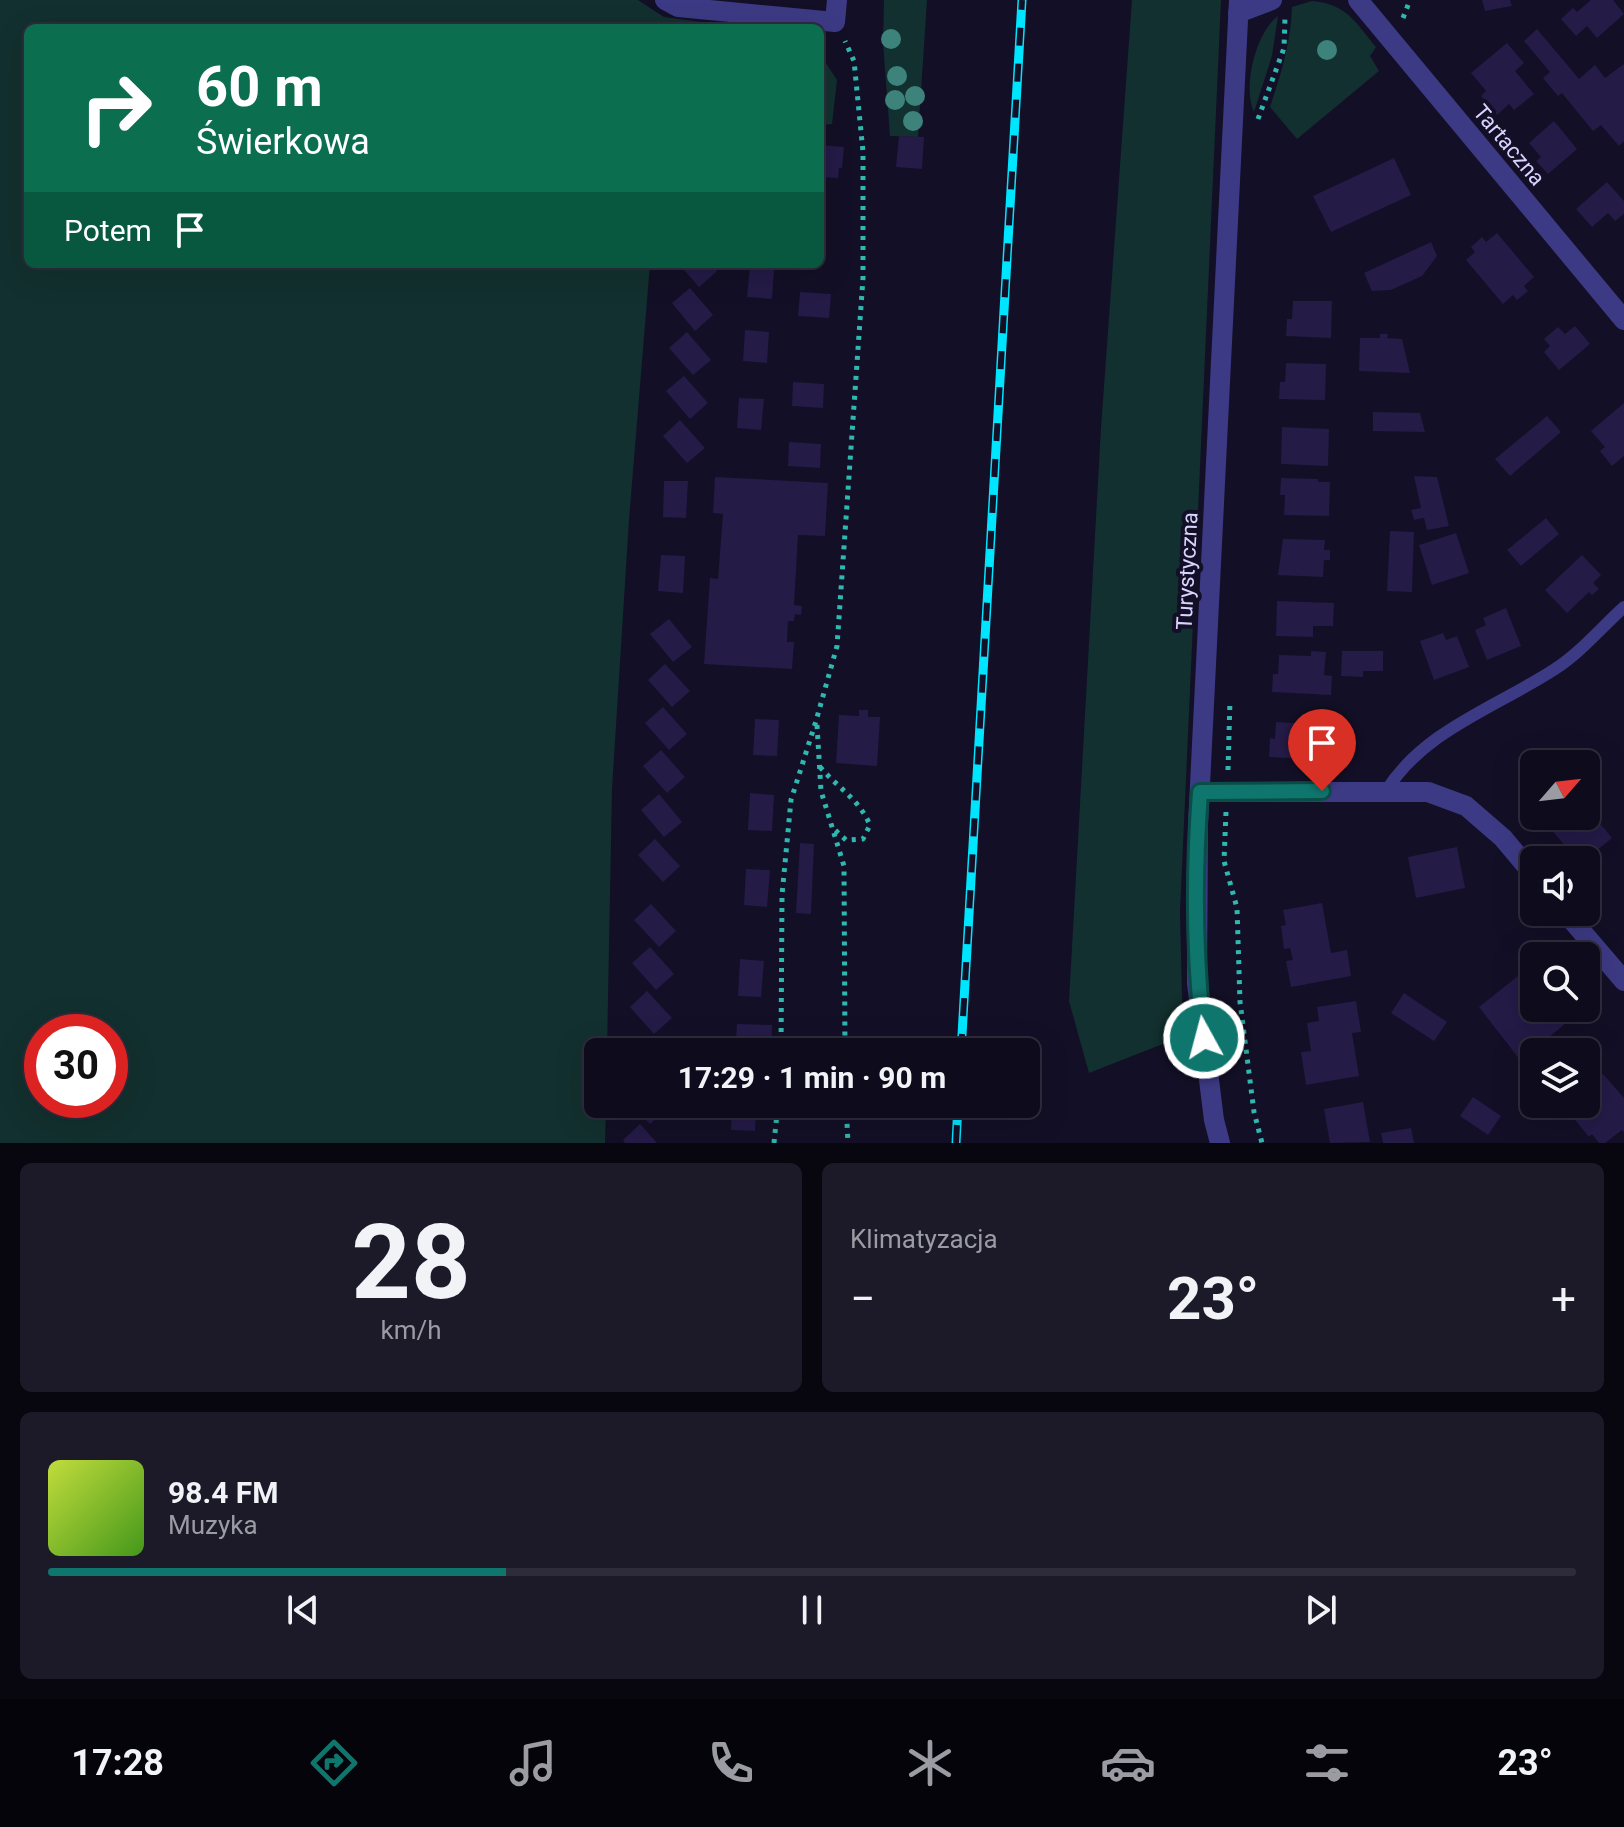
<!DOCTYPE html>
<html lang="pl">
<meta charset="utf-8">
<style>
body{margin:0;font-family:Roboto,sans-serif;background:#1c1929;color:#f1f3f6;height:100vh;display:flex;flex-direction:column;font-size:30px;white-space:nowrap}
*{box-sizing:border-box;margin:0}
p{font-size:26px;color:#9b9ba3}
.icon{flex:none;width:44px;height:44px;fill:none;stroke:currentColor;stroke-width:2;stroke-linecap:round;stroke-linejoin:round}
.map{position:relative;height:1143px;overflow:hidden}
.sheet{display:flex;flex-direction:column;gap:20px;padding:20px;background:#08060f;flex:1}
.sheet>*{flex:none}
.top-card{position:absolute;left:24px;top:24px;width:800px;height:244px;border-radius:12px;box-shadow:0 8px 32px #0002,0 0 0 2px #2e2b3b;background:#0b6e4f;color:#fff;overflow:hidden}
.needle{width:52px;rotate:62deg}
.controls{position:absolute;left:1520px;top:750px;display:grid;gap:16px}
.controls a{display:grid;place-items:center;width:80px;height:80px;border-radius:12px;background:#0e0b1c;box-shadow:0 8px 32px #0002,0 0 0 2px #2e2b3b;font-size:40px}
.speed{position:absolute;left:24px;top:1014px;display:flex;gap:16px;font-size:40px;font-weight:700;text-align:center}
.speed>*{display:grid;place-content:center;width:104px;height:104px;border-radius:50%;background:#0e0b1c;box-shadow:0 8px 32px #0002,0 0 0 2px #2e2b3b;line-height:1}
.speed .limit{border:12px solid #d22;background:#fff;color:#111}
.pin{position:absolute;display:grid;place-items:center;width:68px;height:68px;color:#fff;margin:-82px -34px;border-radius:50% 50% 50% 0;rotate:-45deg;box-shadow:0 0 8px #0007}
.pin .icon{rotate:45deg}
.me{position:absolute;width:88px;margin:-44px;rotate:353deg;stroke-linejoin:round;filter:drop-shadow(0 0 6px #0008)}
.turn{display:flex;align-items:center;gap:28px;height:168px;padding:0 40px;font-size:36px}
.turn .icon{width:104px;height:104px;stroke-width:2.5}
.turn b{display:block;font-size:56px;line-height:68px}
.then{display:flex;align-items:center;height:76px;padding:0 40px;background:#0003;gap:16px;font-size:30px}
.big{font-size:60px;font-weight:700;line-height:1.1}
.sheet .tile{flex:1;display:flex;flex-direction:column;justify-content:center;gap:12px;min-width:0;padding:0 28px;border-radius:12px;background:#1c1929}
.sheet .dial{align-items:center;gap:0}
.dial b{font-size:104px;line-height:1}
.song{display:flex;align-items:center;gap:24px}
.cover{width:96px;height:96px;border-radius:12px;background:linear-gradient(135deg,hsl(70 70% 55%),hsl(100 70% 35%))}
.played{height:8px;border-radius:4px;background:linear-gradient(90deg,#0f766e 30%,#2e2b3b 30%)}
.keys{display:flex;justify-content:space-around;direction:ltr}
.heat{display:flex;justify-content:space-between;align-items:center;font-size:44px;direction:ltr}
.sheet .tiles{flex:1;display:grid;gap:20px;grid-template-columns:1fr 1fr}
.tile:last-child{grid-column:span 2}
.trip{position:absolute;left:584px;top:1038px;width:456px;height:80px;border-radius:12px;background:#0e0b1c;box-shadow:0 8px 32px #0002,0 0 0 2px #2e2b3b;font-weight:700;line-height:80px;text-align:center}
.dock{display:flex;height:128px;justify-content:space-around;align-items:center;background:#06040b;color:#9b9ba3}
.dock .icon{width:56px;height:56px}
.dock .selected{color:#0f766e}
.dock b{font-size:36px;color:#f1f3f6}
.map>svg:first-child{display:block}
.green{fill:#12302f;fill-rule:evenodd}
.building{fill:#241b47}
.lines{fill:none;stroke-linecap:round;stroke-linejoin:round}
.path{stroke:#2fb8b0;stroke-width:5;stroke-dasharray:4 6;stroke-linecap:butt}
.lane{stroke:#3d3a85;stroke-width:12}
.street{stroke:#3d3a85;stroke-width:20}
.rail-casing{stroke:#00e5ff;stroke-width:9}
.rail{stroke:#130f26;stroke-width:6;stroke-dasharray:18;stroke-linecap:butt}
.tree{fill:#3d827b}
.route-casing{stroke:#0a4d48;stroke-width:20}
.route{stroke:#0f766e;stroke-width:14}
.labels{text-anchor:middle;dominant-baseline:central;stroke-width:8;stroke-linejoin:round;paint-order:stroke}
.street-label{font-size:22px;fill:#d9d4ff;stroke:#130f26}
</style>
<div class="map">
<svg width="1624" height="1143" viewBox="0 0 1624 1143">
<rect width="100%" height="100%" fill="#130f26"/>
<g class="green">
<path d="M0 0H638L664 17 745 28H28V264H650L629 520 612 789 607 1052H598V1104H606L605 1143H0ZM110 1032V1100H42V1032Z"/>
<path d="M884 0H927L918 137 890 136 883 42Z"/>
<path d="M1132 0H1221L1180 912 1183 1036 1089 1073 1069 1001 1101 428Z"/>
<path d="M1312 1C1347 4 1355 22 1376 47L1370 56 1379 71 1297 139 1270 107C1281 73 1291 43 1292 7Z"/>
<path d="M1278 16 1272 56 1254 112C1242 87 1256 32 1278 16Z"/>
<path d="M820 54 837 80 832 124 820 125Z"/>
</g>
<g class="building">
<path d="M1482 0H1510L1512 6 1485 11Z"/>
<path d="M1591 0H1613L1624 14 1597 38 1587 26 1576 36 1561 19 1573 8 1577 12Z"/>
<path d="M1537 29 1579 79 1595 65 1605 78 1624 64V141L1619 146 1601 125 1593 131 1562 93 1558 96 1543 78 1550 72 1524 41Z"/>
<path d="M1507 43 1524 63 1515 71 1534 94 1514 110 1509 104 1497 115 1481 96 1486 91 1471 73Z"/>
<path d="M1554 121 1577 149 1548 174 1536 161 1541 157 1529 143Z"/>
<path d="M899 136 924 137 922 169 896 167Z"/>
<path d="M820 145 844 147 842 168H839L838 178 820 177Z"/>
<path d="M1394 158 1411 195 1331 232 1313 196Z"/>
<path d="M1607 182 1624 201V214L1615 221 1608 213 1592 227 1576 209Z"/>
<path d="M1497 233 1534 277 1524 286 1528 291 1517 300 1513 295 1503 304 1466 260 1475 252 1471 247 1482 237 1486 242Z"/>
<path d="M1431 242 1437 256 1422 276 1391 290 1372 291 1364 273Z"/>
<path d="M679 264H710L717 271 699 287Z"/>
<path d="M750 267 774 269 772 299 747 297Z"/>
<path d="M690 288 713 315 695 331 672 303Z"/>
<path d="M800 292 831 294 829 318 798 316Z"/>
<path d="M1293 301H1332L1331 338 1286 336 1287 319H1292Z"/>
<path d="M1575 326 1590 344 1559 370 1544 352 1550 346 1544 339 1558 327 1565 334Z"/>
<path d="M745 330 769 332 767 363 743 361Z"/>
<path d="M687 332 711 360 693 375 669 348Z"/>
<path d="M1380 334H1388L1387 338 1402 339 1410 373 1359 371 1360 338H1380Z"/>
<path d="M1286 363 1326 364 1325 400 1279 399 1280 382H1285Z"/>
<path d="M684 376 708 403 690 419 666 391Z"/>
<path d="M793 382 824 384 823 408 792 406Z"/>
<path d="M739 398 764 399 761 430 737 428Z"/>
<path d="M1624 403V456L1612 466 1600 451 1605 447 1591 431Z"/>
<path d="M1373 412 1420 413 1425 432 1373 431Z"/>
<path d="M1547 416 1561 432 1510 476 1495 459Z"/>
<path d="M680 420 705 448 687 463 663 436Z"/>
<path d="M1282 427 1329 429 1328 466 1281 464Z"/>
<path d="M789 442 821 444 820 468 788 466Z"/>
<path d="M1414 476 1437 477 1449 526 1427 530 1424 518 1414 520 1411 510 1421 508Z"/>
<path d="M715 477 828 483 825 536 798 535 794 605 802 606 801 615 795 614 794 621H788L787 642H794L792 669 704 664 710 578 718 579 723 514 713 513Z"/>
<path d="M1281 478 1318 479V482H1330L1329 516 1284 515 1285 495H1280Z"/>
<path d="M664 481H688L686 518 663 517Z"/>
<path d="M1546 518 1559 534 1521 566 1507 550Z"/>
<path d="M1390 531 1414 532 1412 592 1387 591Z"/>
<path d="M1456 533 1469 573 1432 585 1419 545Z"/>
<path d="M1283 539 1325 540 1324 550H1330V560H1324L1323 577 1278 575Z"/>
<path d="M661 555 685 556 683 593 658 591Z"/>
<path d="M1582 555 1601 575 1593 583 1599 589 1592 595 1589 592 1567 613 1545 590Z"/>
<path d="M1277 601 1334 603 1333 626H1313V637L1276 636Z"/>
<path d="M1506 608 1521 646 1487 660 1475 630 1486 625 1483 618Z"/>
<path d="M669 619 692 647 673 662 650 634Z"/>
<path d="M1443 633 1446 640 1457 636 1469 667 1434 680 1420 641Z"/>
<path d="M1311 651 1326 652 1324 675 1332 676 1331 695 1272 692 1273 674H1278L1279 655 1311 656Z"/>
<path d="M1342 651H1383V671H1363V677L1341 676Z"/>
<path d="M665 664 690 691 672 707 648 680Z"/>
<path d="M663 707 687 734 669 750 645 723Z"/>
<path d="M859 710H868V717H880L877 766 836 763 839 715 859 716Z"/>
<path d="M755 719 779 720 777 756 753 755Z"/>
<path d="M1276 722 1308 724 1307 734 1318 735 1317 748H1306V759L1269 757 1270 738 1275 739Z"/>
<path d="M661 750 685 777 667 793 643 766Z"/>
<path d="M750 793 774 795 772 831 748 830Z"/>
<path d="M659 794 682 822 664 837 641 810Z"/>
<path d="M1586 807 1612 838 1585 860H1577L1540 816H1586Z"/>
<path d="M655 839 680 866 663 882 638 855Z"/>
<path d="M800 843 814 844 811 914 796 913Z"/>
<path d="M1457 847 1465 888 1416 898 1408 857Z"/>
<path d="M746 869 770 870 767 907 744 905Z"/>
<path d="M1322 903 1331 953 1347 950 1351 976 1291 987 1286 961 1293 960 1290 948 1284 949 1281 926 1286 925 1283 910Z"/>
<path d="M651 904 676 931 659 947 634 920Z"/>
<path d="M650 947 674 974 656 990 632 963Z"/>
<path d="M740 959 764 961 761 997 738 996Z"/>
<path d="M1523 972 1534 986V1008H1551L1564 1025 1520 1060 1479 1007Z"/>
<path d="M647 991 672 1018 654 1034 630 1007Z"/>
<path d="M1404 993 1447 1022 1434 1041 1391 1013Z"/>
<path d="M1356 1001 1361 1032 1352 1033 1359 1076 1306 1085 1301 1052 1311 1051 1307 1023 1319 1021 1317 1007Z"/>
<path d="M737 1024 772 1025 771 1052H735Z"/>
<path d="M645 1037 659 1052H628Z"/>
<path d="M1603 1074 1624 1098V1132L1622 1130 1605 1143H1599L1592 1134 1589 1137 1575 1120 1583 1110 1579 1104H1586V1085L1590 1086Z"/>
<path d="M1473 1097 1501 1116 1488 1135 1460 1116Z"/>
<path d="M1363 1102 1370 1142 1330 1143 1324 1109Z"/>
<path d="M631 1104H663L667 1108 650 1124Z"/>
<path d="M732 1104H756L755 1131 731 1130Z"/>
<path d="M640 1124 657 1143H625L623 1140Z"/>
<path d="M1411 1128 1414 1143H1383L1381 1133Z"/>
</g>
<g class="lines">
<g class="path">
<path d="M1403 18 1410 0"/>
<path d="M1258 119 1284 48 1285 18"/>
<path d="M817 725 821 791 844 866 845 1052"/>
<path d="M820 767C838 788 858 798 870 825L863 839 846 840 834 829"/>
<path d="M1228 770 1230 700"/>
<path d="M1226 812 1224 861 1237 908 1240 1002 1254 1112 1262 1143"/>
<path d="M781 1052 782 895 791 800 816 721 837 646 863 278V152L854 61 845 41"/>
<path d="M846 1104 848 1143"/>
<path d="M774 1143 778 1104"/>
</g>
<path class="lane" d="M1386 791C1424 730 1497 707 1555 669 1580 653 1602 627 1624 607"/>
<g class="street">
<path d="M665 0 678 7 835 22 837 0"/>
<path d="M1358 0 1624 320"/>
<path d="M1238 13 1272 0"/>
<path d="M1200 792H1428L1466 806 1503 838 1534 875"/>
<path d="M1565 912 1624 981"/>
<path d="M1220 1143 1214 1120 1197 983 1198 825 1239 0"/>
</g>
<defs>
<g id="rail">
<path d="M961 1052 1022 0"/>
<path d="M956 1143 958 1104"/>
</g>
</defs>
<use href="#rail" class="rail-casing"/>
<use href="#rail" class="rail"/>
</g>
<g class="tree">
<circle cx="891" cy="39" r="10"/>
<circle cx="1327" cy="50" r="10"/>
<circle cx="897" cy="76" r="10"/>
<circle cx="915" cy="96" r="10"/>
<circle cx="895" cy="100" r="10"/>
<circle cx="913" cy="121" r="10"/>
</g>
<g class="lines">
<defs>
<path id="route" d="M1204 1038C1194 957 1194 873 1200 792L1322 791"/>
</defs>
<use href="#route" class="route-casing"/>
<use href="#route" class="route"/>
</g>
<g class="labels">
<g class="street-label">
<text transform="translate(1509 145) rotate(50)">Tartaczna</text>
<text transform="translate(1187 571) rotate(-87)">Turystyczna</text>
</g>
</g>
</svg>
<div class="controls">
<a><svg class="needle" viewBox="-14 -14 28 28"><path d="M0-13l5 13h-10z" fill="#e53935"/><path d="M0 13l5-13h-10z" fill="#9b9ba3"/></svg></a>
<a><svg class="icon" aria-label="sound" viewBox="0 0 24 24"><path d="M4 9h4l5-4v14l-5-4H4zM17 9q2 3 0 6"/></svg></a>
<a><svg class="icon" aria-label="search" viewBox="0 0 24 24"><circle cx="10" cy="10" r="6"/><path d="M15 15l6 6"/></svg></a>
<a><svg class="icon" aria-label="layers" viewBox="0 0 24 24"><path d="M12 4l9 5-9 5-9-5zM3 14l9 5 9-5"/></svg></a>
</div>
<div class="speed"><div class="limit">30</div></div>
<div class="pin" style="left:1322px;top:791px;background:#d93025"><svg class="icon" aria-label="arrive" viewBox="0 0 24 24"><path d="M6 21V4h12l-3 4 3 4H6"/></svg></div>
<svg class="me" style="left:1204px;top:1038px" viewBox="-20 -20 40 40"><circle r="17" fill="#0f766e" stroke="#fff" stroke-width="3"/><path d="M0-11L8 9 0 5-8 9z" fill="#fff"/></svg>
<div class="trip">17:29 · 1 min · 90 m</div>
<div class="top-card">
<div class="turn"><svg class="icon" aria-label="right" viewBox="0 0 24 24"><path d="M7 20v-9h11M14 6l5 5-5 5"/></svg><div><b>60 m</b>Świerkowa</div></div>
<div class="then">Potem<svg class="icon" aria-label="arrive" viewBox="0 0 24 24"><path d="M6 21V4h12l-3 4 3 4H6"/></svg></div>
</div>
</div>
<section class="sheet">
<div class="tiles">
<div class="tile dial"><b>28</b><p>km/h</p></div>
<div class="tile"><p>Klimatyzacja</p>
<div class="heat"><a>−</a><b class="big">23°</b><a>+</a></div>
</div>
<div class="tile">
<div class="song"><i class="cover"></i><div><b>98.4 FM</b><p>Muzyka</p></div></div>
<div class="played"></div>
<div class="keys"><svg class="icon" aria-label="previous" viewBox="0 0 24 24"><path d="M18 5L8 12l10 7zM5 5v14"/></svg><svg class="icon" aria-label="pause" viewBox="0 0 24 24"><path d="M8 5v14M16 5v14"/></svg><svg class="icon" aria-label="next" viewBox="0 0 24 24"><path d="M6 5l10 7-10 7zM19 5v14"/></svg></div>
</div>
</div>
</section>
<nav class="dock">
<b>17:28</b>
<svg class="icon selected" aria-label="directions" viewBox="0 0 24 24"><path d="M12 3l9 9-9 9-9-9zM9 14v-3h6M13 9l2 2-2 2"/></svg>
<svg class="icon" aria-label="music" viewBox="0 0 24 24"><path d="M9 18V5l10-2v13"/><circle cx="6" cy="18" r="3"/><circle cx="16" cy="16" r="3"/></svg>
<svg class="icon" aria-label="phone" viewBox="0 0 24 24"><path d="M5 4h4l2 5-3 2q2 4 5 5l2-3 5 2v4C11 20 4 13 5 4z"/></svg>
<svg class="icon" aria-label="climate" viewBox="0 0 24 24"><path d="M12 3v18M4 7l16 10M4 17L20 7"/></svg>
<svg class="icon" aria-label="car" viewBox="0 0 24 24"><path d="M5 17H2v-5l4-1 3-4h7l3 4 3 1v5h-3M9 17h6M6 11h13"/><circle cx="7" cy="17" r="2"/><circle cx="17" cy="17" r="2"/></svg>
<svg class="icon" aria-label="filters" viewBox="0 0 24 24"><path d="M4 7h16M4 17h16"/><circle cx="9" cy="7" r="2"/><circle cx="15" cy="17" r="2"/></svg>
<b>23°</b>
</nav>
